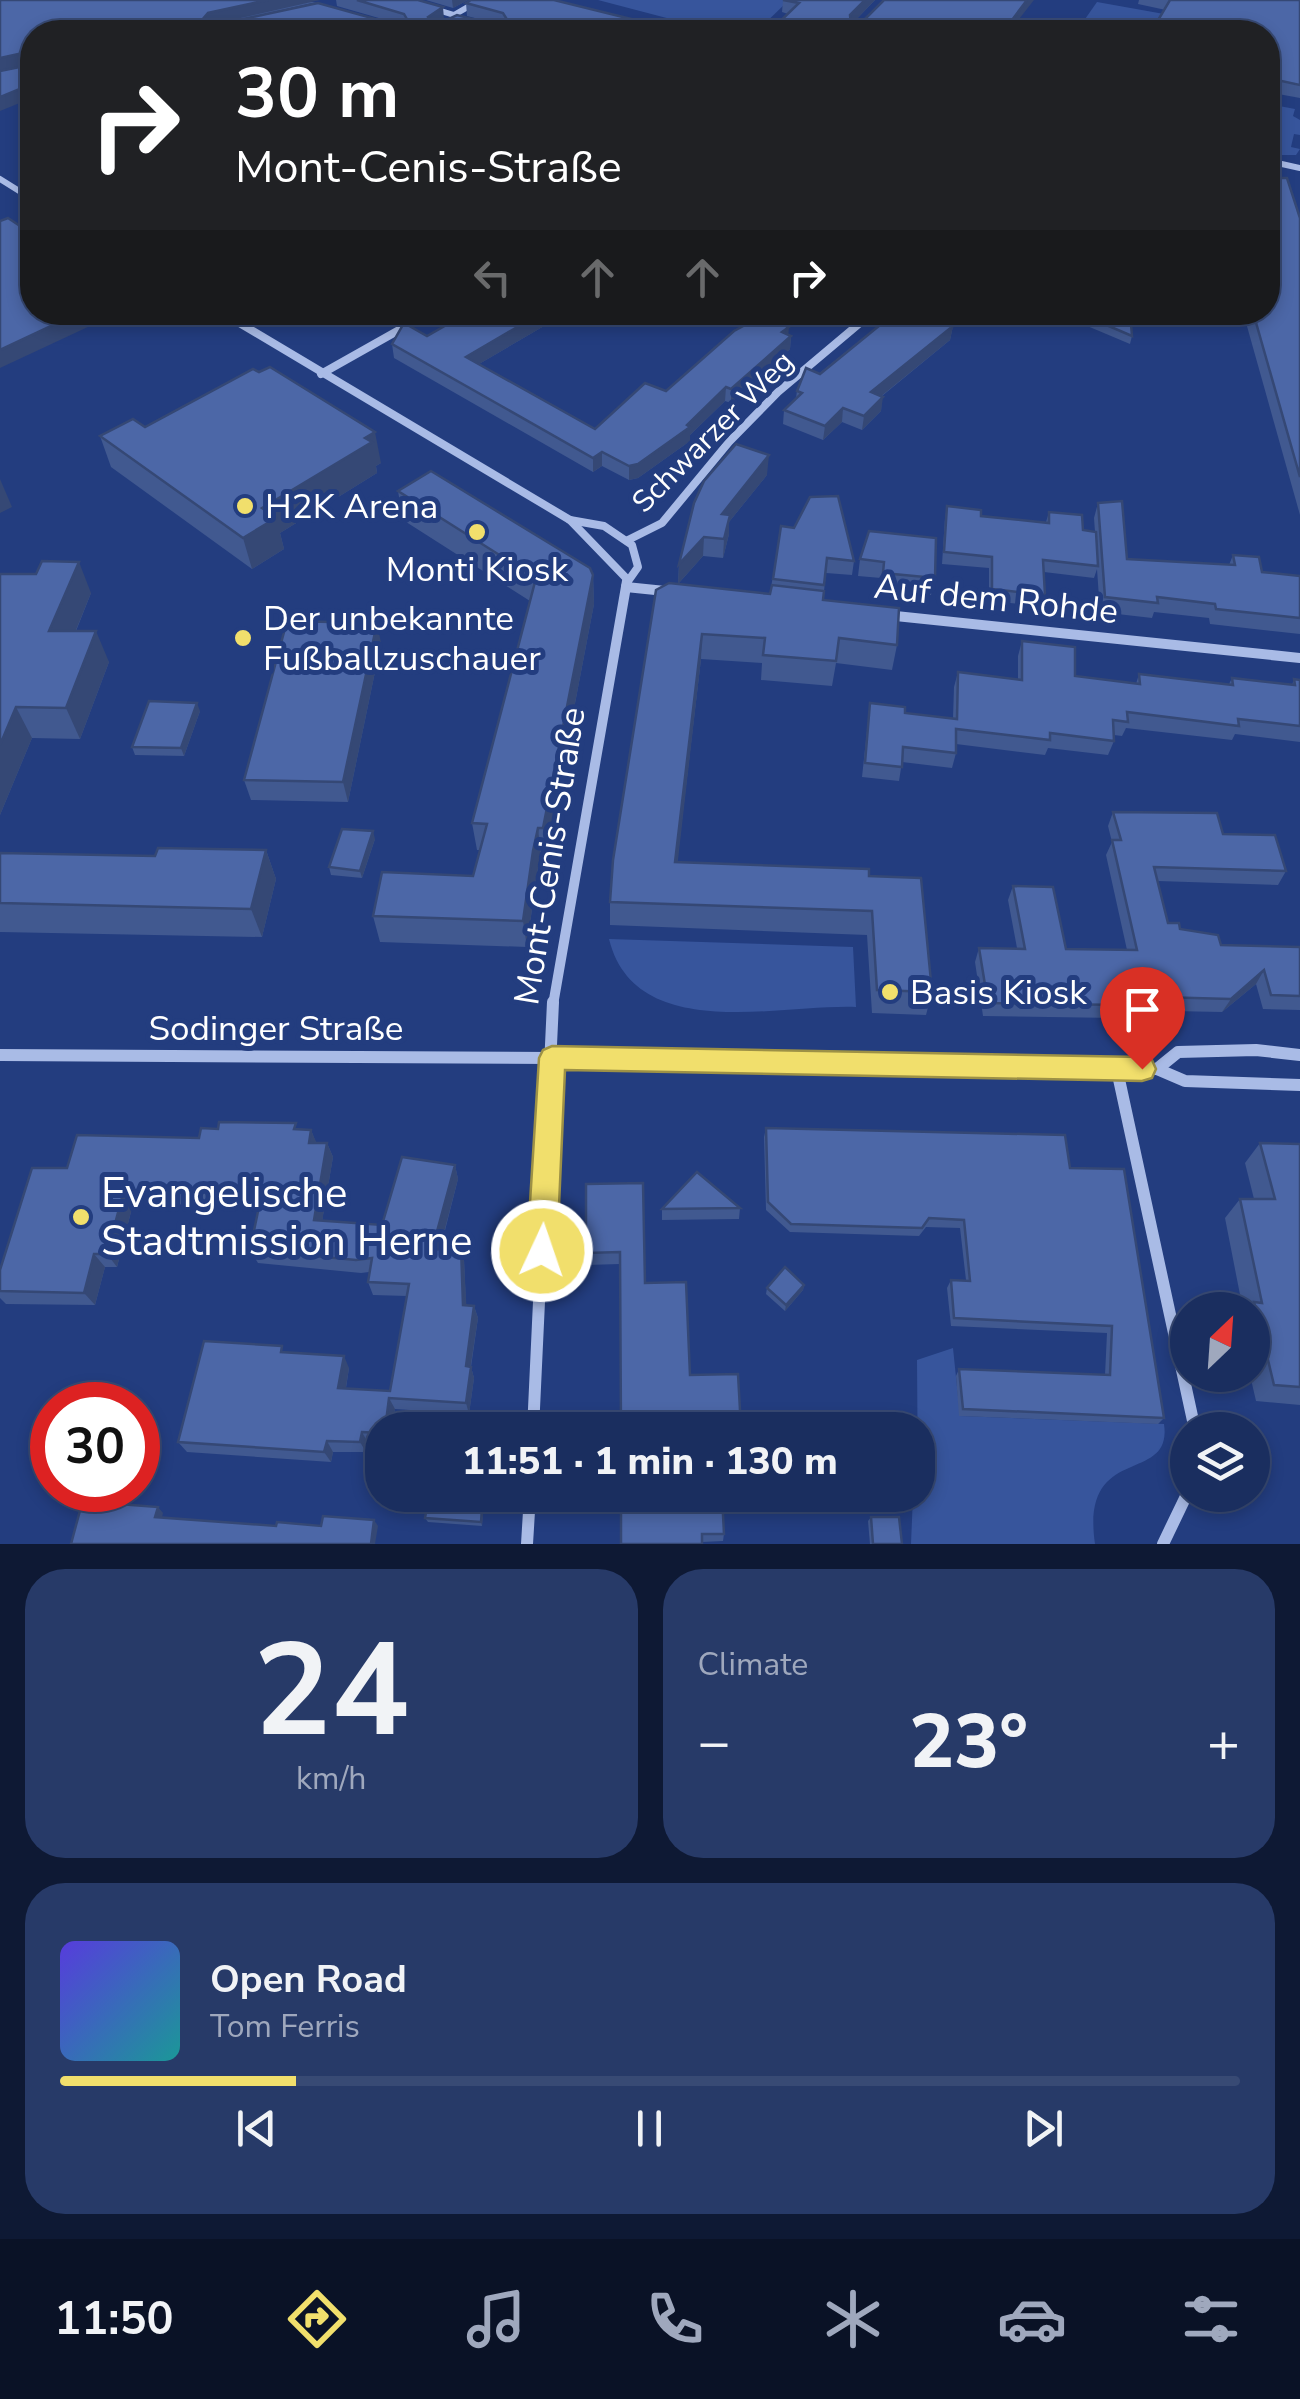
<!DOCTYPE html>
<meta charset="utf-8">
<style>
body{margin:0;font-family:"Nunito Sans",sans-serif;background:#273a68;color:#f1f3f6;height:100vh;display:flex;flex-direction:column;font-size:38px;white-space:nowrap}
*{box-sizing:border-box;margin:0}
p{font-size:32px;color:#9fa8bd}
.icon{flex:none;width:55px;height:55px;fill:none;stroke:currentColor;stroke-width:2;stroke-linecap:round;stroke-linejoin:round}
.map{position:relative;height:1544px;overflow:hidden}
.drawer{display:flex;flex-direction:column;gap:25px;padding:25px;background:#0e1934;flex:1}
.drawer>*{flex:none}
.guide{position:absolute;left:20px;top:20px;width:1260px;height:305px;border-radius:40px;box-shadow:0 5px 15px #0003,0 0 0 2px #384a74;background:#202124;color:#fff;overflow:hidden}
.needle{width:65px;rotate:25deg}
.buttons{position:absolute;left:1170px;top:1292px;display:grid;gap:20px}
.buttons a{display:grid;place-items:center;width:100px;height:100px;border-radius:50%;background:#1a2e5f;box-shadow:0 5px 15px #0003,0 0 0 2px #384a74;font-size:50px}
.speed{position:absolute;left:30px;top:1382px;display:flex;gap:20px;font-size:50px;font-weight:700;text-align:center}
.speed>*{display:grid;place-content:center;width:130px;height:130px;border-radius:50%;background:#1a2e5f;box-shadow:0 5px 15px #0003,0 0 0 2px #384a74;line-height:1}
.speed .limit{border:15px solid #d22;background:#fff;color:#111}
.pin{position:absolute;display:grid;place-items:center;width:85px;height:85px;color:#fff;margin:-102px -42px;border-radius:50% 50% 50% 0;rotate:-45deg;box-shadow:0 0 10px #0007}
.pin .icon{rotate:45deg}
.me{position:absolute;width:110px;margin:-55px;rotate:3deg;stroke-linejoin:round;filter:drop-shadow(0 0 8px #0008)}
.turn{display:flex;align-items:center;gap:35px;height:210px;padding:0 50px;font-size:45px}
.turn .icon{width:130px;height:130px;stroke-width:2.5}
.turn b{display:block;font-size:70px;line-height:85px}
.lanes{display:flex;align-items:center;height:95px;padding:0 50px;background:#0003;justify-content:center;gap:50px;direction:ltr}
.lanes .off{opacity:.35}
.big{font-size:75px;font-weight:800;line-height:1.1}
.drawer .card{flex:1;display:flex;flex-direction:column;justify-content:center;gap:15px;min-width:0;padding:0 35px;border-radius:40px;background:#273a68}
.drawer .dial{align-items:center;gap:0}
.dial b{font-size:130px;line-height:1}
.song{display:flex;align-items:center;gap:30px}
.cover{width:120px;height:120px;border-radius:15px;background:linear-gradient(135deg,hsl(250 70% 55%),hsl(180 70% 35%))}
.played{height:10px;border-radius:5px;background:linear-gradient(90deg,#f1df6c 20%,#384a74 20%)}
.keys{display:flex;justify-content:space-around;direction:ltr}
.heat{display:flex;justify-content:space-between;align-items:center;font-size:55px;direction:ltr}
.drawer .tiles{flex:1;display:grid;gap:25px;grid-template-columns:1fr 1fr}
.card:last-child{grid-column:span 2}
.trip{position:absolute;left:365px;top:1412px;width:570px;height:100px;border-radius:40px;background:#1a2e5f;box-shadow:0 5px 15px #0003,0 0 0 2px #384a74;font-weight:800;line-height:100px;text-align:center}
.menu{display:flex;height:160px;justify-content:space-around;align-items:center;background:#0a1226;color:#9fa8bd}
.menu .icon{width:70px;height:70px}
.menu .selected{color:#f1df6c}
.menu b{font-size:45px;color:#f1f3f6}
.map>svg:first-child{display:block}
.green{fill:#37559c}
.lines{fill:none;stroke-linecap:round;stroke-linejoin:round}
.minor-far3{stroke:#a9bbe6;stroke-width:6}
.minor-far2{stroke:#a9bbe6;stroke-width:8}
.minor-far1{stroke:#a9bbe6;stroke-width:10}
.minor{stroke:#a9bbe6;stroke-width:12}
.wall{fill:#415990}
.shaded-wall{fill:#354875}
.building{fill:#4c67a7;stroke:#354875;stroke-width:2.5}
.route{fill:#f1df6c;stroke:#9d9146;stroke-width:2.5}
.poi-dot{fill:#f1df6c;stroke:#233d7f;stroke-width:4}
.labels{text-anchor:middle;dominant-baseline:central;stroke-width:10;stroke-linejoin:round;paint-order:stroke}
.far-street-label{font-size:30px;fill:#fff;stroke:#233d7f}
.poi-label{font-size:35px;fill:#fff;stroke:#233d7f;text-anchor:start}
.street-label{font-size:35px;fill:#fff;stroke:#233d7f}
.near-poi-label{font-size:42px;fill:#fff;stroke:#233d7f;text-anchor:start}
</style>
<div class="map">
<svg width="1300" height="1544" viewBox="0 0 1300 1544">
<rect width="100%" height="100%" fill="#233d7f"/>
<g class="green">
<path d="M598 0H789L756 32H720Z"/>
<path d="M1097 2 1248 29 1245 32H1076Z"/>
<path d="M1268 104 1295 109 1293 116 1300 120V135L1294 134 1291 147 1300 149 1296 155H1280L1279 160 1268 158Z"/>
<path d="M609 939 853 947 856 1007C779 1004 635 1044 609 939Z"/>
<path d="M953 1348 960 1416 1164 1424C1173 1486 1080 1441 1095 1544H911L913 1495H918L917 1360Z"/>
</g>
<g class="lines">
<g class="minor-far3">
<path d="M431 8 454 15 480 0"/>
<path d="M1268 161 1300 168"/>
<path d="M0 179 32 199"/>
</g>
<g class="minor-far2">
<path d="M221 312 570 520 627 579"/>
<path d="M321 374 431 312"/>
<path d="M570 520 604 526 632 545 638 567 626 584"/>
<path d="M628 540 662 523 729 442 778 392 873 312"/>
</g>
<g class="minor-far1">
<path d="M626 587 665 591"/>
<path d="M886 615 1300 658"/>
<path d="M553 1005 627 581"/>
</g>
<g class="minor">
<path d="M0 1055 552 1058 1157 1069 1185 1081 1300 1085"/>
<path d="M1157 1069 1178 1052 1256 1050 1300 1055"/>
<path d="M1117 1070 1195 1430"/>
<path d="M533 1430 553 1002"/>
<path d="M527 1544 530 1495"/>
<path d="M1163 1544 1188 1492"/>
</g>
</g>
<g class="wall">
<path d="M0 0 317 2 210 26H400L403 25 337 6 336 0H418L444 19 435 26H500L502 25 467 16 466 3 631 19V26L32 32V98Z"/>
<path d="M426 0H468L453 8Z"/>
<path d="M783 0H875L851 25 769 32 788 14 782 12Z"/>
<path d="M1139 0H1300V98L1268 92V32L1138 4Z"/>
<path d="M1268 166 1280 178 1300 218V515L1243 312H1268Z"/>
<path d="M356 312H392L374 323Z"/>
<path d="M568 312 479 364 595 429 666 391 789 335 791 336 790 349 731 403 725 401 690 435V441L638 478 629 480 602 466 593 472 394 358 392 344 427 336Z"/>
<path d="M896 312H965L948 326H953L950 340 882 396 881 411 862 430 842 422 823 440 783 424 784 410 796 398 797 391Z"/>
<path d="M1054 312H1157L1155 321 1131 319 1132 336 1130 344Z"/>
<path d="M145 427 381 463 376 466 377 473 280 533 284 549 252 569 111 467 100 436Z"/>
<path d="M767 475 729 522V534L723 558 703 556 678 584 679 564 694 503Z"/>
<path d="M398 491 593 575 594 604 546 855H541L536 878 527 947 380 942 373 916 473 876 480 850H477L472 823 530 601 403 520Z"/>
<path d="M1098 503 1127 559 1229 565 1233 555 1262 572 1300 576V634L1210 624 1209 618 1154 612 1152 618 1100 612 1097 569 1094 578 1044 572 1045 595 1041 606 989 601V568L942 564 945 518 947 506 981 516 1046 522 1049 512 1083 530 1095 532 1094 518Z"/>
<path d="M781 526 794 528 854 561 852 575 826 573 823 600 897 645 892 670 836 663 832 686 761 680 762 663 701 659 677 862 869 876 932 992 926 1015 872 1013 867 935 610 925V902L656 590 770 594Z"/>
<path d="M869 531 935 578 931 595 880 589 881 578 858 576 860 559Z"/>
<path d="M0 574 91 593 76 631 109 662 80 739 32 738 0 815Z"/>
<path d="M1022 641 1075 676 1136 684 1139 674 1229 684 1232 678 1292 685 1294 679 1300 680V742L1235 734 1232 740 1126 728 1122 736 1114 735V741L1108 755 1048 748 1045 755 956 744V753L952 768 902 762 899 781 862 777 870 703 905 713 953 718 954 687 958 672 1018 680V656Z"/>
<path d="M381 643 348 802 251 800 244 780Z"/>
<path d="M200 711 184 756 135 755 132 747Z"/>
<path d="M1113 812 1223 834 1286 871 1278 885 1158 881 1168 923 1180 929 1221 945 1300 947V1010L1263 1009 1256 984 1222 1012 1120 1010 1116 1018 983 1016 975 962 979 948H1017L1008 900 1013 886 1066 949 1127 950 1106 855 1112 842 1108 826Z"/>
<path d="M375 839 362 878 331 875 329 867Z"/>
<path d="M266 850 276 879 262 937 0 932V853L155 856Z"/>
<path d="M766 1128 1070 1168 1164 1418 1158 1424 959 1416 956 1376 959 1369 1105 1375 1107 1333 951 1326 947 1288 951 1280H966L960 1228 926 1227 919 1236 790 1232 766 1210 764 1137Z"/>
<path d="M298 1129 311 1130 316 1143H327L333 1157 322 1221 382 1225 455 1165 458 1179 440 1250 461 1247 464 1260 466 1305 474 1306 478 1318 471 1367 474 1378 469 1414 395 1409 392 1430H382V1443H368L366 1452H333L331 1462 187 1452 178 1442 286 1352 349 1368 346 1388 390 1391 407 1296 373 1295 368 1282 369 1272 361 1273 258 1263 250 1250 260 1205 133 1204 117 1267H105L95 1305 6 1304 0 1298V1270L67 1168 199 1138Z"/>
<path d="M1260 1143 1300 1144V1405L1256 1401 1250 1375H1252V1310H1243L1225 1218 1240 1199H1254L1245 1163Z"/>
<path d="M586 1184 645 1283 690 1375 741 1428V1430H621L620 1264 587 1265Z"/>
<path d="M740 1208 739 1219 662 1220V1209Z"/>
<path d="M804 1285 803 1290 785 1311 766 1294 767 1288Z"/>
<path d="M484 1495 482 1526 428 1522 425 1518Z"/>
<path d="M621 1495 724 1534 723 1541 702 1542Z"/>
<path d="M871 1517 902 1544H870L868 1521Z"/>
</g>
<g class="shaded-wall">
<path d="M268 0H320L210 25 205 32 202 20 208 13Z"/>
<path d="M452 0H468L453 8Z"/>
<path d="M865 0H875L849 27 850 15Z"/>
<path d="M1027 0H1034L1009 32H1003Z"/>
<path d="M443 7 444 19 430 29 428 17Z"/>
<path d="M27 52 32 64 0 71V58Z"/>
<path d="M32 84V98L0 111V97Z"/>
<path d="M81 312H120L0 368V350Z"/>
<path d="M372 312H392L374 323Z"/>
<path d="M543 312H568L467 371 466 357Z"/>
<path d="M949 312H965L931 339 933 325Z"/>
<path d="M953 326 950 340 869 406 871 392Z"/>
<path d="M789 327 788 338 791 336 790 349 731 403V389L782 332Z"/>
<path d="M726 387 725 401 690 435V441L638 478 629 480V466L687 425Z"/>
<path d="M883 397 881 411 862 430 864 416Z"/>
<path d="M843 408 842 422 823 440 825 426Z"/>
<path d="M375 432 381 463 376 466 377 473 280 533 284 549 252 569 243 538 262 508Z"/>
<path d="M602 452V466L593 472V458Z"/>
<path d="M769 455 767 475 729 522V534L723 558 724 539 722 514Z"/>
<path d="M0 479 12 507 0 513Z"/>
<path d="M704 537 703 556 678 584 679 564Z"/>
<path d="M79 562 91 593 63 662 49 631Z"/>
<path d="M593 575 594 604 546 855 543 828Z"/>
<path d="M377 623 381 643 348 802 343 782Z"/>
<path d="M96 631 109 662 80 739 66 708Z"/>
<path d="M702 634 701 659 675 886V862Z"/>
<path d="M197 703 200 711 184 756 181 748Z"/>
<path d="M16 707 32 738 0 815V745Z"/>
<path d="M538 828 541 855 536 878 527 947 523 921 533 851Z"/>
<path d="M373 831 375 839 362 878 360 871Z"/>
<path d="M266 850 276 879 262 937 251 909Z"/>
<path d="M1264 970 1256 984 1222 1012 1231 999Z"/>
<path d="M311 1130 317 1144 309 1143Z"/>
<path d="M327 1143 333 1157 320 1234 314 1220Z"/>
<path d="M455 1165 458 1179 436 1263 432 1250Z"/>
<path d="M124 1190 133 1204 117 1267 107 1254Z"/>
<path d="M461 1247 464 1260 467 1317 463 1305Z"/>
<path d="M94 1254 105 1267 95 1305 84 1293Z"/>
<path d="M804 1285 803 1290 785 1311 786 1305Z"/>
<path d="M474 1306 478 1318 469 1377 466 1366Z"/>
<path d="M344 1356 349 1368 344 1399 338 1388Z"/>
<path d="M471 1367 474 1378 469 1414 466 1403Z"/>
<path d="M389 1398 395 1409 392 1430H385Z"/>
<path d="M362 1432 368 1443 366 1452 360 1442Z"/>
<path d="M327 1441 333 1452 331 1462 324 1452Z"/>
<path d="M124 1490H132L126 1510 120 1504Z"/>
<path d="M483 1495H484L482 1526 481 1522Z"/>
<path d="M158 1507 163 1513 161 1522 155 1517Z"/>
<path d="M374 1520 378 1526 375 1544H371Z"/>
</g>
<g class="building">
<path d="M0 0H268L208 13 202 20 211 26 318 3 400 26 408 21 404 14 357 0H418L443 7 428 17 434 26 457 15 500 26 508 21 503 13 466 3 471 0H554L631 19 625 25 653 32H32V56L27 52 0 58Z"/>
<path d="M783 0H865L850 15 851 25 860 24 884 0H1027L1003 32H769L799 3Z"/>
<path d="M1170 0H1300V85L1268 78V32H1151Z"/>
<path d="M32 61V84L0 97V71L30 65Z"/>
<path d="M1268 166 1278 171 1280 178H1287L1300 218V477L1253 312H1268V288L1274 289 1276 276 1268 273Z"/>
<path d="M8 218 32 234V312H81L0 350V221Z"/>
<path d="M469 312H543L466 357 595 429 645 383 666 391 734 331 760 317 789 327 782 332 791 336 731 389 726 387 687 425 690 427 638 464 629 466 602 452 593 458 392 344 404 323 427 336Z"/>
<path d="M896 312H949L933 325 953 326 871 392 883 397 864 416 843 408 825 426 784 410 802 393 797 391 806 368 820 374Z"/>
<path d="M1076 312H1130L1132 336Z"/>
<path d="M270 367 375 432 365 438 372 442 262 508 276 518 243 538 100 436 133 419 145 427 253 369 259 372Z"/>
<path d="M736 444 769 455 722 514 730 515 724 539 704 537 679 564 694 503 704 481Z"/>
<path d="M431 471 590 568 593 575 543 828H538L533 851 523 921 373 916 382 872 473 876 487 824 472 823 536 578 398 491Z"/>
<path d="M838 496 854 561 827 558 824 585 773 579 781 526 794 528 810 497Z"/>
<path d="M1122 501 1127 559 1235 565 1233 555 1259 557 1262 572 1300 576V618L1216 609 1215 604 1157 597 1158 603 1105 597 1098 503Z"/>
<path d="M947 506 981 510V516L1049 523V512L1082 515 1083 530 1096 532 1098 566 1043 560 1045 595 992 589V557L944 552Z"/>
<path d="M869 531 936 538 935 578 883 573 884 562 860 559Z"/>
<path d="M42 561 79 562 49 631H96L66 708 16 707 0 745V574H36Z"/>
<path d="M669 583 770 594 772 585 824 591 823 600 899 608 897 645 839 638 836 661 763 655 765 638 702 634 675 862 869 869V876L921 878 932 992 877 990 872 911 610 902 613 860 656 590Z"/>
<path d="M287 621 377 623 343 782 244 780Z"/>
<path d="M1022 641 1075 647V676L1140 684 1139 674 1233 685 1232 678 1295 685 1294 679 1300 680V726L1238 719 1239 726 1127 712 1128 722 1113 720 1114 741 1050 733V740L956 729V753L903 747 902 767 865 763 870 703 905 707V713L957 719 958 672 1022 680Z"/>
<path d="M149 701 197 703 181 748 132 747Z"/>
<path d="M1113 812 1217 813 1223 834 1275 835 1286 871 1154 867 1168 923H1179L1180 929 1218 935 1221 945 1300 947V996L1271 995 1264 970 1231 999 1120 996 1122 1005 988 1003 979 948 1025 949 1013 886 1053 887 1066 949 1137 950 1112 840H1121Z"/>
<path d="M342 829 373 831 360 871 329 867Z"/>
<path d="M158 848 266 850 251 909 0 903V853L155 856Z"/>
<path d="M219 1122 296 1123 294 1129 311 1130 309 1143H327L314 1220 382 1225 402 1157 455 1165 432 1250 461 1247 463 1305 474 1306 466 1366 471 1367 466 1403 389 1398 385 1430H382V1433L362 1432 360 1442 327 1441 324 1452 178 1442 204 1341 282 1346 281 1352 344 1356 338 1388 390 1391 409 1284 368 1282 372 1258 356 1260 250 1250 262 1192 124 1190 107 1254H94L84 1293 0 1291V1270L32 1168H67L77 1135 199 1138 201 1128 218 1129Z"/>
<path d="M766 1128 1065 1135 1070 1168 1124 1169 1164 1418 963 1409 959 1369 1110 1375 1112 1326 954 1318 951 1280 970 1281 964 1220 929 1218 922 1228 791 1224 768 1202Z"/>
<path d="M1260 1143 1300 1144V1387L1274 1385 1254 1302 1262 1303 1240 1199H1275Z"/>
<path d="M697 1172 740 1208 662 1209Z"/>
<path d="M643 1183 645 1283 686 1282 690 1375 738 1374 741 1428 621 1430 620 1252 586 1253V1184Z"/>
<path d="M785 1267 804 1285 786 1305 767 1288Z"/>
<path d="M75 1490H124L120 1504 158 1507 155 1517 276 1526 277 1522 321 1526 323 1516 374 1520 371 1544H71L82 1503 72 1502Z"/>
<path d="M429 1495H483L481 1522 425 1518Z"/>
<path d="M621 1495H722L724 1534H702V1544H621Z"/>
<path d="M871 1517H899L902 1544H873Z"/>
</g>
<path class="route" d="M552 1046 1142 1057 1152 1060 1156 1069 1152 1078 1142 1081 565 1070 557 1251 552 1261 542 1265 532 1261 527 1251 539 1058 543 1050Z"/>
<g class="poi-dot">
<circle cx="245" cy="506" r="10"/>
<circle cx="477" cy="532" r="10"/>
<circle cx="243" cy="638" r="10"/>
<circle cx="890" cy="992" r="10"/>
<circle cx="81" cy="1217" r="10"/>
</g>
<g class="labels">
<g class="far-street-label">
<text transform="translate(713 432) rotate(-45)">Schwarzer Weg</text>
</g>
<g class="poi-label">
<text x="265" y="506">H2K Arena</text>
<text x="477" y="569" text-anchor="middle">Monti Kiosk</text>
<text x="263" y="618">Der unbekannte<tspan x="263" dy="40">Fußballzuschauer</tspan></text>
<text x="910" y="992">Basis Kiosk</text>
</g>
<g class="street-label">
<text transform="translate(996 599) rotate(6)">Auf dem Rohde</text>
<text transform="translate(550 856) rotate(-81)">Mont-Cenis-Straße</text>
<text x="276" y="1028">Sodinger Straße</text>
</g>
<g class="near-poi-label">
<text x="101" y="1193">Evangelische<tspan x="101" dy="48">Stadtmission Herne</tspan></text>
</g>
</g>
</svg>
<div class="buttons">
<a><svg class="needle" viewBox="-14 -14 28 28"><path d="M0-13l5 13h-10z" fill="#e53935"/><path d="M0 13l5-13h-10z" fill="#9fa8bd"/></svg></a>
<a><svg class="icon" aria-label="layers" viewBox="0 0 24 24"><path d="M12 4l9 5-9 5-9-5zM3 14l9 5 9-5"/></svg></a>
</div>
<div class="speed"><div class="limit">30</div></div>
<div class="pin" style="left:1142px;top:1069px;background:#d93025"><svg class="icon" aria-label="arrive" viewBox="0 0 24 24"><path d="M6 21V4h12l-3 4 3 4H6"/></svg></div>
<svg class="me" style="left:542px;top:1251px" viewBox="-20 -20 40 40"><circle r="17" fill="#f1df6c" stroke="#fff" stroke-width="3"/><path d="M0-11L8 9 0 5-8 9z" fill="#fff"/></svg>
<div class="trip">11:51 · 1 min · 130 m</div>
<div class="guide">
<div class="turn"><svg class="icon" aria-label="right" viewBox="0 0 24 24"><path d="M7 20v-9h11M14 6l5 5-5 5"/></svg><div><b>30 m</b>Mont-Cenis-Straße</div></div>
<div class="lanes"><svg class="icon off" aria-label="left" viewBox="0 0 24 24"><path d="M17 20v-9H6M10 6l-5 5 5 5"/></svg><svg class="icon off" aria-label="ahead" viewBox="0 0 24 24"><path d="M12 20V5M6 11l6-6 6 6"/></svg><svg class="icon off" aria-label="ahead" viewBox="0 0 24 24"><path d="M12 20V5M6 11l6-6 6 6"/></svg><svg class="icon" aria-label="right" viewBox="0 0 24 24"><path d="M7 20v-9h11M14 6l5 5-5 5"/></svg></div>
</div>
</div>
<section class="drawer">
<div class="tiles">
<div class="card dial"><b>24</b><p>km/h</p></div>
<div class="card"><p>Climate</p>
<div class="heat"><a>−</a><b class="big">23°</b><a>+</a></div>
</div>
<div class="card">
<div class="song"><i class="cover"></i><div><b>Open Road</b><p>Tom Ferris</p></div></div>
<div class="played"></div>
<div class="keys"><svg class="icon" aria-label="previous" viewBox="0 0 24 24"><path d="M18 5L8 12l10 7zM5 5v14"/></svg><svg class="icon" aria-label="pause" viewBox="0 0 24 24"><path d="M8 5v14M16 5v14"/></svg><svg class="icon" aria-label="next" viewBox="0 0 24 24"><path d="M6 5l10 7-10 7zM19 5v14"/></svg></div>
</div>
</div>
</section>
<nav class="menu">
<b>11:50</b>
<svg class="icon selected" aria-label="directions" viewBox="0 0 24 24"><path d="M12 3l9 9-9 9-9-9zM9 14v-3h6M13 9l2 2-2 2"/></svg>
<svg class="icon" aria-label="music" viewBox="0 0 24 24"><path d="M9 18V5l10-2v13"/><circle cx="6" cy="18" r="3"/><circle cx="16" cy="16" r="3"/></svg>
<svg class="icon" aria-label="phone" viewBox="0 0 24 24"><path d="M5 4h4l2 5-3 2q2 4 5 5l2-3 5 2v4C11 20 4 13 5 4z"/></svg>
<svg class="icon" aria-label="climate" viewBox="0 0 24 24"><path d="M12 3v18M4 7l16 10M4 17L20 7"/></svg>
<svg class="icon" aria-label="car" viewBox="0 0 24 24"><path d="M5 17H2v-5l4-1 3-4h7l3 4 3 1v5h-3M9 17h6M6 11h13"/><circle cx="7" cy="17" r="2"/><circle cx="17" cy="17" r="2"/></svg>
<svg class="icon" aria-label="filters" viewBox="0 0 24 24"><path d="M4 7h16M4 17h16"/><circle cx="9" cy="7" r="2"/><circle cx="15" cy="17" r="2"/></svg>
</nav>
